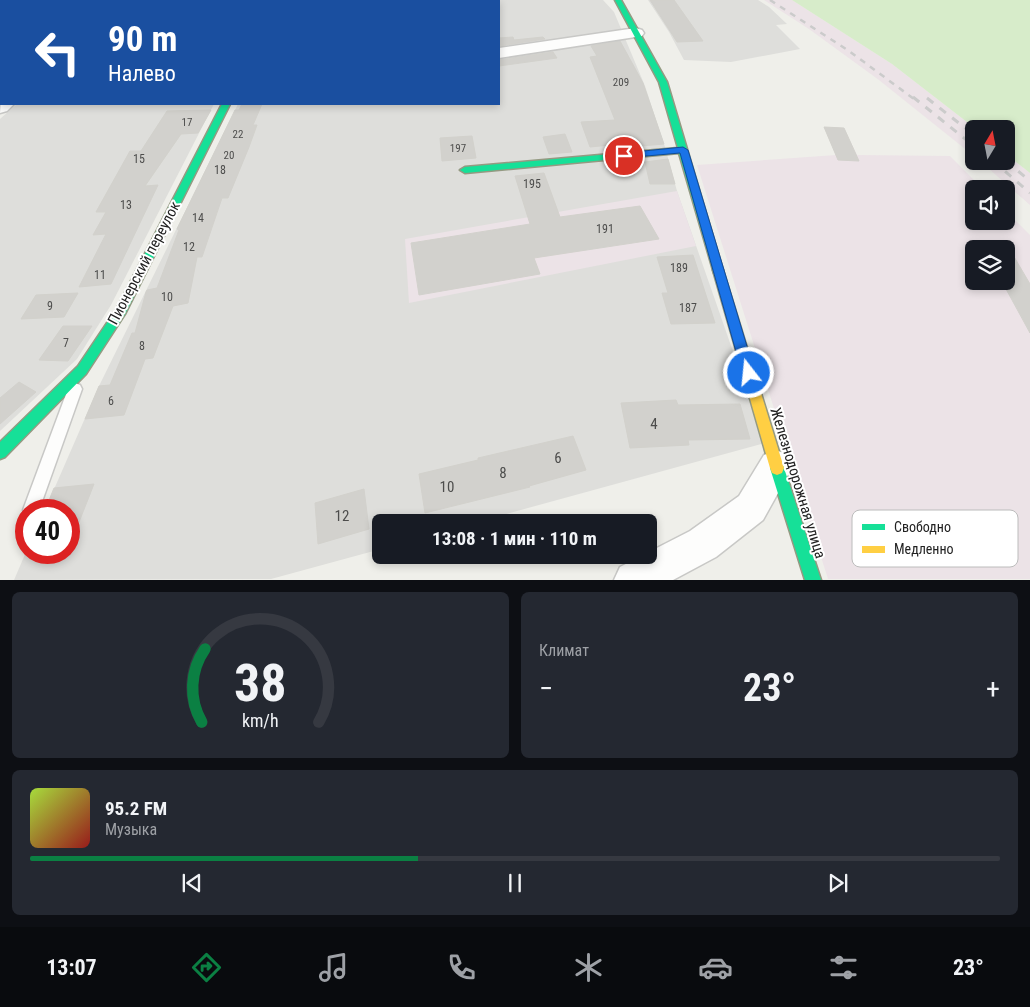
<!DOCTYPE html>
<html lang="ru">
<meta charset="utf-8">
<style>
body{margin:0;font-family:"Roboto Condensed",sans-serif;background:#242831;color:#f1f3f6;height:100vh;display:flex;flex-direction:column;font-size:19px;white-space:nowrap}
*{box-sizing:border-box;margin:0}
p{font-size:16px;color:#9ea1a6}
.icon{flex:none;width:28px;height:28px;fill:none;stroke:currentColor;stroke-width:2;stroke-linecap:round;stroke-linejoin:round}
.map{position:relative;height:580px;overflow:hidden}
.details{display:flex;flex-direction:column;gap:12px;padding:12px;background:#0d0f14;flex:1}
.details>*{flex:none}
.guide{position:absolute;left:0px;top:0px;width:500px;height:105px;box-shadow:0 2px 8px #0003;background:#1a4fa0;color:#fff;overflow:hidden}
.needle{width:32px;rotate:10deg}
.fabs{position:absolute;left:965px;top:120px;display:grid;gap:10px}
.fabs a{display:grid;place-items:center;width:50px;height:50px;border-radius:8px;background:#171b24;box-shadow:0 2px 8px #0003;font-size:25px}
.speed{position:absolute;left:15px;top:499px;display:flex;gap:10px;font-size:25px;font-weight:700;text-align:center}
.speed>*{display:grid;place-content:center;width:65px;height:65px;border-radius:50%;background:#171b24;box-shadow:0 2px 8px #0003;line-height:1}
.speed .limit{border:8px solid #d22;background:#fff;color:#111}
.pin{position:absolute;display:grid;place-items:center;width:42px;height:42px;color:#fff;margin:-21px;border:2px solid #fff;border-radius:50%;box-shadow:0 1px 5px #0007}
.me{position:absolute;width:55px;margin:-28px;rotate:344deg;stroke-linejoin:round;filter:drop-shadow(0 0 4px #0008)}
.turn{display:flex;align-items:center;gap:18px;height:105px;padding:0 25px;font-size:22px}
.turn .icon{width:65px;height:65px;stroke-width:2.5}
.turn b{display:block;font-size:35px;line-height:42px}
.big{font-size:38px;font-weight:700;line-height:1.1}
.details .tile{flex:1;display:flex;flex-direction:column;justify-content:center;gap:8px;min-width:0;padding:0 18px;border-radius:8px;background:#242831}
.details .dial{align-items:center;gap:0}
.dial svg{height:130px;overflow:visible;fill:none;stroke:#363941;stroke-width:7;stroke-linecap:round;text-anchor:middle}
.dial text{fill:#f1f3f6;stroke:none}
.song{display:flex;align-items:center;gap:15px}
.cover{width:60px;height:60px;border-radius:8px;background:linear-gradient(135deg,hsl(80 70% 55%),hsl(0 70% 35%))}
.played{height:5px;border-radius:2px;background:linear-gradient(90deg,#0b8043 40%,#363941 40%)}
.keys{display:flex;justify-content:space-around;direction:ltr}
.heat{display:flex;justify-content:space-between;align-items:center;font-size:28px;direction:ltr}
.details .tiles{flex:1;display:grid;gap:12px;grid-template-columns:1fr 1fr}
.tile:last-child{grid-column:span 2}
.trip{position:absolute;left:372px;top:514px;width:285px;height:50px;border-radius:8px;background:#171b24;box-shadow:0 2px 8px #0003;font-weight:700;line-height:50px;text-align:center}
.tabs{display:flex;height:80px;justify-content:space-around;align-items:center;background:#090b0e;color:#9ea1a6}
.tabs .icon{width:35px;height:35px}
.tabs .on{color:#0b8043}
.tabs b{font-size:22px;color:#f1f3f6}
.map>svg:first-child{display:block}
.residential{fill:#dededb}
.industrial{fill:#ece3e7;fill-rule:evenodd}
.grass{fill:#d7ecca}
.building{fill:#d2d1cd;stroke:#d2d1cc}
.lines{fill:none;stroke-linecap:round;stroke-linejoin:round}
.lane-casing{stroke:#c8c8c6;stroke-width:3}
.street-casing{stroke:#c8c8c6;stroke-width:3}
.fast-casing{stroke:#949a82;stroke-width:3}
.slow-casing{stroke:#949a82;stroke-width:3}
.lane{fill:#fdfdfc;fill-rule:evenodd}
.street{fill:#fdfdfc;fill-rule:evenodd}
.fast{fill:#16e098;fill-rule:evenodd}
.slow{fill:#ffcf43;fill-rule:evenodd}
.rail-far1{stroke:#cbcbcb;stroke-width:2.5;stroke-dasharray:6 6;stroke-linecap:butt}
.rail{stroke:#cbcbcb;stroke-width:3;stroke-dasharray:8 8;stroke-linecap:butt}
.route{fill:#1a73e8;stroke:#114b97}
.labels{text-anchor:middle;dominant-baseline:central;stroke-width:4;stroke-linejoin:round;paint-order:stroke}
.far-number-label{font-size:11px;fill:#4d4d4c}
.number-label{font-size:12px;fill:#4d4d4c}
.street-label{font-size:15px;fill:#212121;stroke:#fff}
.near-number-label{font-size:15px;fill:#4d4d4c}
.key{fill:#fff;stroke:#bcbcbc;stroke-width:1}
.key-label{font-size:14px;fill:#212121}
</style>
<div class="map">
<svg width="1030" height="580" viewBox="0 0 1030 580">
<rect width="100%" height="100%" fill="#efefea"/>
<g class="residential">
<path d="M288 0H603L614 12 645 86 665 147 677 191 765 443 477 522H381V549L271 579 14 580 26 552H69V510H45L99 386 238 104H499V1Z"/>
<path d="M648 0H758L769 7 787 24 776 25 800 49 731 62 684 60 669 32Z"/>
<path d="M17 104H214L111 305 77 359 0 431V119Z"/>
</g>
<g class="industrial">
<path d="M764 0H792L892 64 976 129H974V156L879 80 809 29Z"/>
<path d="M824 127 844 128 857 155 950 156 983 189H974V221H1006V211L1030 235V579H828L697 165 836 155ZM974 249H1006V281H974Z"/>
<path d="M1006 154 1030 173V205L980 161H1006Z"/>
<path d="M677 191 696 246 409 303 405 239Z"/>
</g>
<path class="grass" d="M792 0H1030V173L1006 154V129H976L892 64Z"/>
<g class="building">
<path d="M650 0H674L703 41 677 42Z"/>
<path d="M513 37 514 40 543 37 545 39 499 46V38Z"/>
<path d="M620 41 643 83 664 144 641 146 640 142 590 147 581 122 615 120 590 57 597 56 591 46Z"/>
<path d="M553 52 557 58 499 66V60Z"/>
<path d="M242 104H262L253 125H257L249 147 228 198H222L202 257H197L188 303 173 306 153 358 145 359 124 415 85 419 99 386 110 385 132 333H135L146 292 147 290 157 288 179 230 177 229 235 110H239Z"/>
<path d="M211 110 198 133 181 134 145 186 158 185 111 284 79 287 106 234 93 235 106 212H96L130 151H141L167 111Z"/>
<path d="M824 127 844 128 859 161 838 160Z"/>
<path d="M565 134 572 152 549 154 543 137Z"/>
<path d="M472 136 476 158 442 161 440 138Z"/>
<path d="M668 159 675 184H650L645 162Z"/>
<path d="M544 173 560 217 640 206 659 239 534 258 540 274 419 295 411 243 530 224 515 176Z"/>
<path d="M1006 243 1030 284V333L1006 289Z"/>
<path d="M693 255 715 323 671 324 662 293H668L657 257Z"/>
<path d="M78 293 64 317 21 319 36 295Z"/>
<path d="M63 326H92L68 361 39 360Z"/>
<path d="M19 382 36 392 0 424V398Z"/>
<path d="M676 400 678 405 740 404 750 439 688 440 689 445 630 448 621 403Z"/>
<path d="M573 436 586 470 529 486 530 487 425 513 419 474 478 460V458Z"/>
<path d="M94 484 70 545H69V510H45L54 488Z"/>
<path d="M364 489 369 529 318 544 315 503Z"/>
</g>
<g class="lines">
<defs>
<path id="lane" d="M75 383 80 385 82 389 39 510H26V516L23 510 68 389 70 385Z"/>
<g id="street">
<path d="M636 28 642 30 644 33 642 36 499 58V48Z"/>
<path d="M1 99V104H14L7 111 0 113Z"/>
<path d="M776 450 788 455 793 466 763 520 716 557 673 580H614L620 567 643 555H649V552L690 531 739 496 764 455Z"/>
</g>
<g id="fast">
<path d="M615 0H621L667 82 723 270 722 273H714L713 270 679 153 465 173 460 170 465 167 678 148 659 82Z"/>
<path d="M222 104H230L125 314 86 374 5 457 0 459V442L78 366 117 308Z"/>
<path d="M777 461 782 463 784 468 821 580H805L770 468 772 463Z"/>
</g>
<path id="slow" d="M718 266 723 270 784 468 782 473 777 475 772 473 770 468 713 270Z"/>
</defs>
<use href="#lane" class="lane-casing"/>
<use href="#street" class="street-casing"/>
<use href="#fast" class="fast-casing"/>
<use href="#slow" class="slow-casing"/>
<use href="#lane" class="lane"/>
<use href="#street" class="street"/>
<use href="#fast" class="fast"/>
<use href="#slow" class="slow"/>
<path class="rail-far1" d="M770 0 849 51 914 99"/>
<g class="rail">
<path d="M913 97 974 146"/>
<path d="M927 98 974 135"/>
<path d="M993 161 1030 193"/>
<path d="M1006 161 1030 181"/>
</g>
</g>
<path class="route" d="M683 147 688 150 755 373 753 377 749 379 744 377 742 373 680 153 624 158 619 156 624 153Z"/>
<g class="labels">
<g class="far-number-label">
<text x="621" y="82">209</text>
<text x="187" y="122">17</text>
<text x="238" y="134">22</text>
<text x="458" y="148">197</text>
<text x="229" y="155">20</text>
</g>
<g class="number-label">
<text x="139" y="159">15</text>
<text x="220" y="170">18</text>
<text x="532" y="184">195</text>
<text x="126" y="205">13</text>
<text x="198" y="218">14</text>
<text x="605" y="229">191</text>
<text x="189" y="247">12</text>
<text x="679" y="268">189</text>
<text x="100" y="275">11</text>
<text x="167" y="297">10</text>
<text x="50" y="306">9</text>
<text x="688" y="308">187</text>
<text x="66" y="343">7</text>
<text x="142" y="346">8</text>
<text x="111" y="401">6</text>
</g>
<g class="street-label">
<text transform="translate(144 263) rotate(-62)">Пионерский переулок</text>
<text transform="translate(798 483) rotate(73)">Железнодорожная улица</text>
</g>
<g class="near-number-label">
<text x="654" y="424">4</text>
<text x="558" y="458">6</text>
<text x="503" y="473">8</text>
<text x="447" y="487">10</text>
<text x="342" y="516">12</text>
</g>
</g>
<rect x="852" y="510" width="166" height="57" rx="8" class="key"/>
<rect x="862" y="524" width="23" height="6" fill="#16e098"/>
<rect x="862" y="546" width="23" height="7" fill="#ffcf43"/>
<g class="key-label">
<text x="894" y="532">Свободно</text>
<text x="894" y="554">Медленно</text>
</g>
</svg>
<div class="fabs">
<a><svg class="needle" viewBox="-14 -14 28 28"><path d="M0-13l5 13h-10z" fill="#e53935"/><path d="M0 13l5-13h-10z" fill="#9ea1a6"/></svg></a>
<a><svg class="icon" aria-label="sound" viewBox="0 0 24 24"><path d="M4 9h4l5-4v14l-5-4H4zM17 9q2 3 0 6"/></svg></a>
<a><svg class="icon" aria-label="layers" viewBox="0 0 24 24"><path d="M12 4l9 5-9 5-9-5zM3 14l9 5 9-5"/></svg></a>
</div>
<div class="speed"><div class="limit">40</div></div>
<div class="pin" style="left:624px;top:156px;background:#d93025"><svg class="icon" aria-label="arrive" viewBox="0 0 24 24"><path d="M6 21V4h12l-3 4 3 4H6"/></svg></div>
<svg class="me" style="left:749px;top:373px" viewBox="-20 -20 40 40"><circle r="17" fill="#1a73e8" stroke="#fff" stroke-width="3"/><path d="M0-11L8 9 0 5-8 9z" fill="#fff"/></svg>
<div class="trip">13:08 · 1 мин · 110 m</div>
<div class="guide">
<div class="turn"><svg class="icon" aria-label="left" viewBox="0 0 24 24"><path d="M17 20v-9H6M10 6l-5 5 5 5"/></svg><div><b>90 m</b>Налево</div></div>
</div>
</div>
<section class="details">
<div class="tiles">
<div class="tile dial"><svg viewBox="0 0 100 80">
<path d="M14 69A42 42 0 1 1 86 69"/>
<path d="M14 69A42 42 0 0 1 16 24" stroke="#0b8043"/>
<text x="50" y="56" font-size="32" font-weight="700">38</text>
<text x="50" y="72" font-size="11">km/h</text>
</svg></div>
<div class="tile"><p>Климат</p>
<div class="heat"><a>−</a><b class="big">23°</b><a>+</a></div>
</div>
<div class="tile">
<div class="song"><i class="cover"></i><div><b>95.2 FM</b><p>Музыка</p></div></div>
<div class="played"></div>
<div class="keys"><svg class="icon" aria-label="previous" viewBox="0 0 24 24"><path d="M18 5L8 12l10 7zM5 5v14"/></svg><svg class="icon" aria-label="pause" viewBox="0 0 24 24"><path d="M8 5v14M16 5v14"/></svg><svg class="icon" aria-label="next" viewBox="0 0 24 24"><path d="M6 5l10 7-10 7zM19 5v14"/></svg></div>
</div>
</div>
</section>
<nav class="tabs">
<b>13:07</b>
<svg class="icon on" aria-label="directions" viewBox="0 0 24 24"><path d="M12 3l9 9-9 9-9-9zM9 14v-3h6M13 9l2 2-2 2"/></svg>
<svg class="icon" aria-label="music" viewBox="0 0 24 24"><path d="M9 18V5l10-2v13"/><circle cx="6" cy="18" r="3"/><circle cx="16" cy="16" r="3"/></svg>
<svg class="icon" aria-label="phone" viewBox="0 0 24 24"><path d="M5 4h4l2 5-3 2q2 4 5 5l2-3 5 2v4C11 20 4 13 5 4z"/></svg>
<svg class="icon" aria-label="climate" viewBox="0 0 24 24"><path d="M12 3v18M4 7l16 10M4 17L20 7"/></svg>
<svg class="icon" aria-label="car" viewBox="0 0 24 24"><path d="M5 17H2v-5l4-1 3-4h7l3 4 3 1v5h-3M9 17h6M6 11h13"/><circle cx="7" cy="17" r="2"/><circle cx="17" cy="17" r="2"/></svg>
<svg class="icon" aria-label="filters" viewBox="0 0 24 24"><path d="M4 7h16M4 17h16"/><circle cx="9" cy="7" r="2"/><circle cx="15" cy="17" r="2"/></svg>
<b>23°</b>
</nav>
